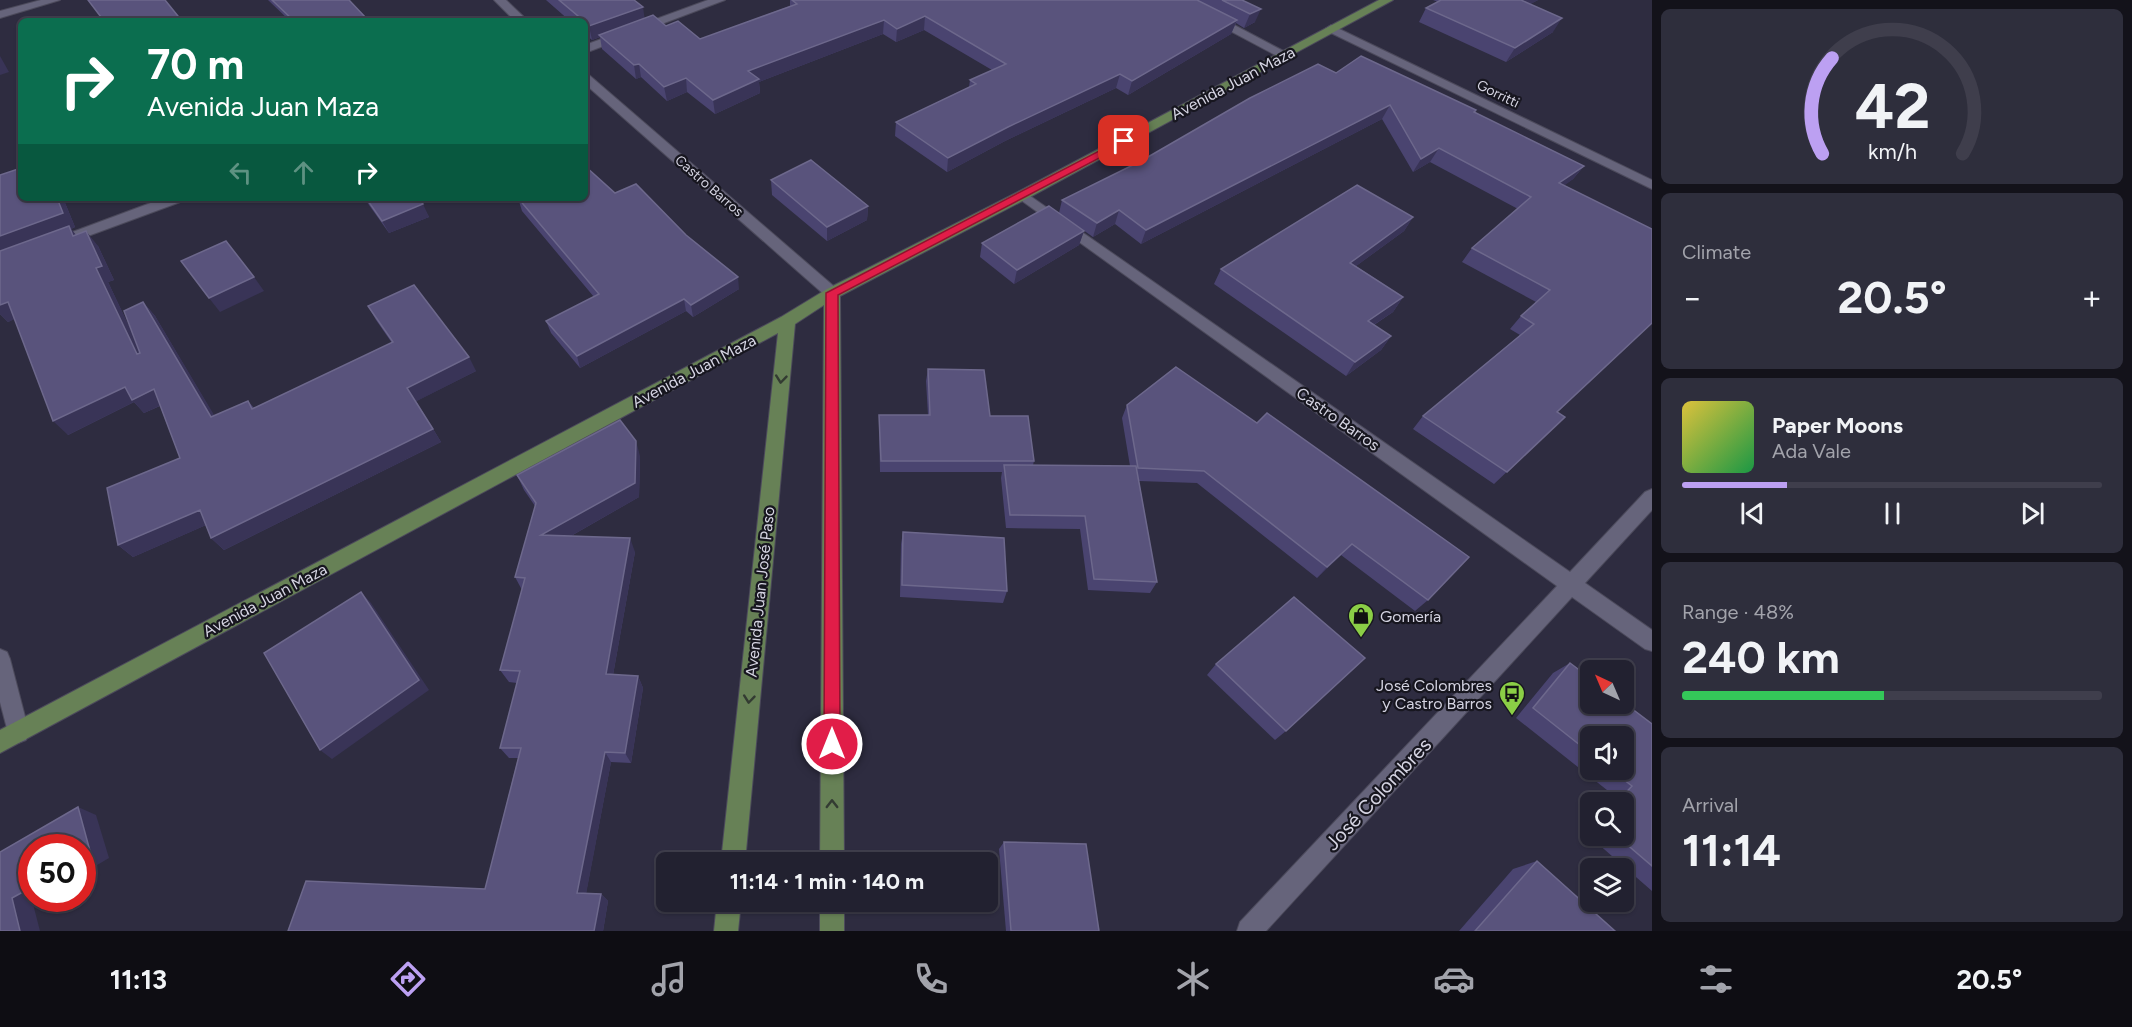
<!DOCTYPE html>
<meta charset="utf-8">
<style>
body{margin:0;font-family:Figtree,sans-serif;background:#2e2e3c;color:#f1f3f6;height:100vh;display:flex;flex-direction:column;font-size:22px;white-space:nowrap}
*{box-sizing:border-box;margin:0}
p{font-size:20px;color:#a2a3ab}
.icon{flex:none;width:33px;height:33px;fill:none;stroke:currentColor;stroke-width:2;stroke-linecap:round;stroke-linejoin:round}
.map{position:relative;flex:1;overflow:hidden}
.panel{display:flex;flex-direction:column;gap:9px;padding:9px;background:#13121a;width:480px}
.panel>*{flex:none}
.guide{position:absolute;left:18px;top:18px;width:570px;height:183px;border-radius:9px;box-shadow:0 2px 4px #0004,0 0 0 2px #3f3e4c;background:#0b6e4f;color:#fff;overflow:hidden}
.needle{width:39px;rotate:316deg}
.tools{position:absolute;left:1580px;top:660px;display:grid;gap:12px}
.tools a{display:grid;place-items:center;width:54px;height:54px;border-radius:9px;background:#222130;box-shadow:0 2px 4px #0004,0 0 0 2px #3f3e4c;font-size:30px}
.speed{position:absolute;left:18px;top:834px;display:flex;gap:12px;font-size:30px;font-weight:700;text-align:center}
.speed>*{display:grid;place-content:center;width:78px;height:78px;border-radius:50%;background:#222130;box-shadow:0 2px 4px #0004,0 0 0 2px #3f3e4c;line-height:1}
.speed .limit{border:9px solid #d22;background:#fff;color:#111}
.pin{position:absolute;display:grid;place-items:center;width:51px;height:51px;color:#fff;margin:-26px;border-radius:12px;box-shadow:0 3px 9px #0006}
.me{position:absolute;width:66px;margin:-33px;rotate:0deg;stroke-linejoin:round;filter:drop-shadow(0 0 4px #0008)}
.turn{display:flex;align-items:center;gap:21px;height:126px;padding:0 30px;font-size:27px}
.turn .icon{width:78px;height:78px;stroke-width:2.5}
.turn b{display:block;font-size:42px;line-height:51px}
.lanes{display:flex;align-items:center;height:57px;padding:0 30px;background:#0003;justify-content:center;gap:30px;direction:ltr}
.lanes .off{opacity:.35}
.big{font-size:45px;font-weight:700;line-height:1.1}
.panel .widget{flex:1;display:flex;flex-direction:column;justify-content:center;gap:9px;min-width:0;padding:0 21px;border-radius:9px;background:#2e2e3c}
.panel .dial{align-items:center;gap:0}
.dial svg{height:156px;overflow:visible;fill:none;stroke:#3f3e4c;stroke-width:7;stroke-linecap:round;text-anchor:middle}
.dial text{fill:#f1f3f6;stroke:none}
.song{display:flex;align-items:center;gap:18px}
.cover{width:72px;height:72px;border-radius:9px;background:linear-gradient(135deg,hsl(50 70% 55%),hsl(140 70% 35%))}
.played{height:6px;border-radius:3px;background:linear-gradient(90deg,#bca0f2 25%,#3f3e4c 25%)}
.keys{display:flex;justify-content:space-around;direction:ltr}
.heat{display:flex;justify-content:space-between;align-items:center;font-size:33px;direction:ltr}
.charge{height:9px;border-radius:4px;background:linear-gradient(90deg,#34c759 48%,#3f3e4c 0)}
.trip{position:absolute;left:656px;top:852px;width:342px;height:60px;border-radius:9px;background:#222130;box-shadow:0 2px 4px #0004,0 0 0 2px #3f3e4c;font-weight:700;line-height:60px;text-align:center}
.tab-bar{display:flex;height:96px;justify-content:space-around;align-items:center;background:#0e0d13;color:#a2a3ab}
.tab-bar .icon{width:42px;height:42px}
.tab-bar .current{color:#bca0f2}
.tab-bar b{font-size:27px;color:#f1f3f6}
main{display:flex;flex:1;min-height:0}
.map>svg:first-child{display:block}
.lines{fill:none;stroke-linecap:round;stroke-linejoin:round}
.minor-casing{stroke:#4c4a5b;stroke-width:2}
.major-casing{stroke:#4c4a5b;stroke-width:2}
.minor{fill:#66647b;fill-rule:evenodd}
.major{fill:#678156;fill-rule:evenodd}
.wall{fill:#4a4470;fill-rule:evenodd}
.shaded-wall{fill:#393457}
.building{fill:#59537c;stroke:#6d688c;stroke-width:1.5}
.oneway{stroke:#333b32}
.route{fill:#e11d48;stroke:#92132f;stroke-width:1.5}
.labels{text-anchor:middle;dominant-baseline:central;stroke-width:4.5;stroke-linejoin:round;paint-order:stroke}
.far-street-label{font-size:14px;fill:#d5d4e2;stroke:#17161f}
.street-label{font-size:16px;fill:#d5d4e2;stroke:#17161f}
.poi-label{font-size:16px;fill:#d5d4e2;stroke:#17161f;text-anchor:start}
.near-street-label{font-size:20px;fill:#d5d4e2;stroke:#17161f}
</style>
<main>
<div class="map">
<svg width="1652" height="931" viewBox="0 0 1652 931">
<rect width="100%" height="100%" fill="#2e2c40"/>
<g class="lines">
<defs>
<g id="minor">
<path d="M41 0H60L0 18V11Z"/>
<path d="M494 0H506L528 21H515Z"/>
<path d="M708 0H725L585 53V45Z"/>
<path d="M1172 0H1187L1291 55 1285 59 1281 58Z"/>
<path d="M1331 25 1652 180V189L1327 31 1325 29Z"/>
<path d="M585 74 589 75 837 289 840 293 837 297H827L585 84Z"/>
<path d="M1023 191 1570 572 1645 492 1652 489V510L1585 583 1652 630V651L1645 649 1572 597 1266 931H1237L1240 922 1557 586 1018 198 1016 195 1018 192Z"/>
<path d="M164 198H185L183 201 69 243H59L57 240 59 237Z"/>
<path d="M0 649 7 652 10 659 29 732 26 740 18 743 10 740 0 702Z"/>
</g>
<g id="major">
<path d="M1379 0H1393L1028 198 840 296 844 862H820L824 305 795 324 745 862H721L778 333 0 753V730L781 317 827 289 1018 192Z"/>
<path d="M717 902H741L738 931H714Z"/>
<rect x="820" y="902" width="24" height="29"/>
</g>
</defs>
<use href="#minor" class="minor-casing"/>
<use href="#major" class="major-casing"/>
<use href="#minor" class="minor"/>
<use href="#major" class="major"/>
</g>
<g class="wall">
<path d="M268 0H349L369 21H290Z"/>
<path d="M546 0H634L644 18 700 39 790 6V0H1242L1255 22 1244 28 1236 23 1231 34 1128 95 1116 88 1005 141 947 172 895 136 896 122 969 87 970 80 992 70 924 30 896 42 883 34 759 82 760 93 715 114 687 92 667 101 641 77 636 79 602 49 600 37 592 40 585 34V21H570Z"/>
<path d="M1433 0H1538L1530 4 1553 32 1506 62 1419 22 1426 8 1438 2Z"/>
<path d="M1336 73 1476 110 1475 113 1584 166 1573 179 1564 185 1557 412 1565 417 1494 484 1413 429 1423 416 1520 335 1510 329 1521 316 1536 302 1462 262 1472 248 1518 209 1430 162 1413 172 1382 119 1141 244 1115 224 1093 237 1059 213 1062 200Z"/>
<path d="M0 175 21 198H63L75 227 71 229 76 235 98 246 114 280 108 282 132 333 143 302 155 316 214 416 248 401 254 408 392 343 376 320 368 306 476 371 416 401 441 442 224 550 211 538 206 525 133 557 118 545 180 458 160 406 144 413 134 402 68 435 14 319 8 322 0 314Z"/>
<path d="M771 180 868 206 867 220 827 241 772 195Z"/>
<path d="M615 193 739 289 693 317 686 311 580 368 551 333 546 321 594 297 522 211 518 198Z"/>
<path d="M364 198H418L429 217 389 233Z"/>
<path d="M1413 217 1404 231 1356 266 1403 297 1393 312 1374 325 1391 336 1381 350 1346 376 1214 284 1221 269Z"/>
<path d="M1084 231 1079 245 1014 284 980 257 982 243Z"/>
<path d="M1176 367 1428 600 1415 611 1341 555 1317 578 1197 483 1139 481 1157 582 1150 593 1088 590 1080 529 1006 528 1001 478 1002 472H880L879 427V415H928L926 381 928 369 990 416 1034 461 1033 465 1130 466 1122 418 1127 405Z"/>
<path d="M640 456 639 497 571 536 635 552 613 675 638 676 643 688 631 763 611 762 586 893 601 894 608 901 603 931H288L485 889 518 758H509L500 748 517 683 509 682 500 670 522 590 515 577 535 506 524 490 517 475Z"/>
<path d="M903 532 1007 591 1003 603 900 597 901 544Z"/>
<path d="M1570 663 1652 724V891L1581 829 1590 819V836H1623V802H1604L1612 794 1516 718 1553 673ZM1590 736 1623 770H1590Z"/>
<path d="M1216 664 1286 731 1275 740 1207 675Z"/>
<path d="M1004 842 1099 931H1006L999 849Z"/>
<path d="M1537 861 1615 931H1459L1513 869Z"/>
</g>
<g class="shaded-wall">
<path d="M1522 0H1538L1512 14Z"/>
<path d="M643 7 645 21 599 35 600 37 592 40 589 26Z"/>
<path d="M1261 9 1255 22 1244 28 1250 14Z"/>
<path d="M925 16 924 30 896 42 897 29Z"/>
<path d="M1562 18 1553 32 1506 62 1515 48Z"/>
<path d="M884 20 883 34 759 82 760 93 715 114 713 100 748 71Z"/>
<path d="M1237 20 1231 34 1128 95 1132 81Z"/>
<path d="M0 56 9 72 0 75Z"/>
<path d="M639 64 641 77 636 79 634 65Z"/>
<path d="M1120 74 1116 88 1005 141 947 172 948 158 1008 127Z"/>
<path d="M686 78 687 92 667 101 664 87Z"/>
<path d="M1390 105 1382 119 1141 244 1146 230Z"/>
<path d="M1439 148 1430 162 1413 172 1421 159Z"/>
<path d="M1584 166 1573 179 1549 197 1559 183Z"/>
<path d="M57 198H63L75 227 71 229 81 241 0 255V236Z"/>
<path d="M423 204 429 217 389 233 382 221Z"/>
<path d="M868 206 867 220 827 241V227Z"/>
<path d="M1119 210 1115 224 1093 237 1097 223Z"/>
<path d="M1413 217 1404 231 1341 277 1350 263Z"/>
<path d="M86 231 98 246 114 280 108 282 149 368 137 354 96 268Z"/>
<path d="M1084 231 1079 245 1014 284 1017 270Z"/>
<path d="M254 277 264 291 220 312 209 298Z"/>
<path d="M738 277 739 289 693 317 691 305Z"/>
<path d="M1403 297 1393 312 1358 335 1368 321Z"/>
<path d="M684 299 686 311 580 368 577 356Z"/>
<path d="M8 302 22 316 8 322 0 314V305Z"/>
<path d="M143 302 155 316 223 430 211 417Z"/>
<path d="M1391 336 1381 350 1346 376 1355 362Z"/>
<path d="M469 357 476 371 415 402 407 388Z"/>
<path d="M125 387 154 389 166 403 144 413 134 402 68 435 53 421Z"/>
<path d="M433 429 441 442 224 550 211 538Z"/>
<path d="M636 441 640 456 639 497 548 549 541 535Z"/>
<path d="M200 510 213 522 133 557 118 545Z"/>
<path d="M630 538 635 552 611 686 606 674Z"/>
<path d="M1352 544 1341 555 1317 578 1327 567Z"/>
<path d="M361 592 371 603 429 690 332 759 320 750Z"/>
<path d="M638 676 643 688 631 763 625 753Z"/>
<path d="M605 752 611 762 585 900 577 893Z"/>
<path d="M78 807 96 815 109 858 82 874V856Z"/>
<path d="M32 887V898H43L33 904 40 931H20L12 898Z"/>
<path d="M601 894 608 901 603 931H594Z"/>
</g>
<g class="building">
<path d="M88 0H165L182 21H104Z"/>
<path d="M272 0H349L368 20 364 21H294Z"/>
<path d="M559 0H634L643 7 589 26 585 22V21H584Z"/>
<path d="M792 0H1197L1237 20 1132 81 1120 74 1008 127 948 158 896 122 976 84 970 80 1006 64 925 16 897 29 884 20 748 71 759 79 713 100 686 78 664 87 639 64 634 65 599 35 653 15 666 26 678 21 700 39 797 4Z"/>
<path d="M1222 0H1242L1261 9 1250 14Z"/>
<path d="M1441 0H1522H1521L1562 18 1515 48 1426 8Z"/>
<path d="M1361 56 1476 110 1474 112 1584 166 1559 183 1652 229V323L1557 412 1565 417 1507 472 1423 416 1534 324 1521 316 1550 290 1472 248 1531 197 1439 148 1421 159 1390 105 1146 230 1119 210 1097 223 1062 200 1141 161 1250 98 1318 64 1336 73Z"/>
<path d="M811 160 868 206 827 227 771 180Z"/>
<path d="M585 166 615 193 636 184 686 235 738 277 691 305 684 299 577 356 546 321 599 294 518 198H585Z"/>
<path d="M21 168V198H57L63 213 0 236V175Z"/>
<path d="M1357 185 1413 217 1350 263 1403 297 1368 321 1391 336 1355 362 1221 269Z"/>
<path d="M366 198H418L423 204 382 221Z"/>
<path d="M1049 206 1084 231 1017 270 982 243Z"/>
<path d="M69 226 73 236 86 231 102 266 96 268 137 354 140 353 124 311 143 302 211 417 248 401 252 409 393 342 368 306 414 285 469 357 407 388 433 429 211 538 200 510 118 545 107 488 180 458 154 389 132 400 125 387 53 421 8 302 0 305V251Z"/>
<path d="M226 241 254 277 209 298 181 261Z"/>
<path d="M1176 367 1257 423 1267 413 1469 557 1428 600 1352 544 1327 567 1204 471 1138 468 1127 405Z"/>
<path d="M928 369 984 370 990 416H1028L1034 461H881L879 415H930Z"/>
<path d="M620 420 636 441 635 483 541 535 630 538 606 674 638 676 625 753 605 752 577 893 601 894 594 931H288L306 881 485 889 521 748H500L520 671 500 670 525 578 515 577 536 503 517 475Z"/>
<path d="M1004 465 1136 466 1157 582 1094 579 1085 516 1010 515Z"/>
<path d="M903 532 1004 538 1007 591 902 585Z"/>
<path d="M361 592 419 680 320 750 264 653Z"/>
<path d="M1294 597 1365 658 1286 731 1216 664Z"/>
<path d="M1570 663 1590 678V704H1623V702L1652 724V866L1617 836H1623V802H1617L1632 786 1611 770H1623V736H1590V753L1533 708Z"/>
<path d="M78 807 90 851 82 856V848H32V887L12 898 20 931H0V852Z"/>
<path d="M1004 842 1086 844 1099 931H1011Z"/>
<path d="M1537 861 1615 931H1475Z"/>
</g>
<defs><path id="oneway-chevron" d="M-2-3.5L2.5 0L-2 3.5" fill="none" stroke-width="1.6" stroke-linecap="round" stroke-linejoin="round" transform="scale(1.5)"/></defs>
<g class="oneway">
<use href="#oneway-chevron" transform="translate(781 379) rotate(96)"/>
<use href="#oneway-chevron" transform="translate(749 699) rotate(96)"/>
<use href="#oneway-chevron" transform="translate(832 804) rotate(-90)"/>
</g>
<path class="route" d="M1124 138 1129 141 1128 143 838 295 840 744 838 750 832 752 826 750 824 744 826 293Z"/>
<defs>
<symbol id="shop-pin" viewBox="-11 -11 22 30"><path d="M0 17L-7.5 6A9.5 9.5 0 1 1 7.5 6Z" fill="#8bce46" stroke="#17161f"/><path d="M-5-2.5h2.3a2.7 3.5 0 0 1 5.4 0H5L5.5 6h-11ZM-1.5-2.5h3a1.5 2.3 0 0 0-3 0Z" fill="#111"/></symbol>
<symbol id="bus-pin" viewBox="-11 -11 22 30"><path d="M0 17L-7.5 6A9.5 9.5 0 1 1 7.5 6Z" fill="#8bce46" stroke="#17161f"/><path d="M-5-6H5V4H4V6H2V4H-2V6H-4V4H-5ZM-3.5-4V0h7V-4ZM-3.5 1.2v1.5H-2V1.2ZM2 1.2v1.5H3.5V1.2Z" fill="#111"/></symbol>
</defs>
<g fill-rule="evenodd">
<use href="#shop-pin" x="1346" y="601" width="30" height="40"/>
<use href="#bus-pin" x="1497" y="679" width="30" height="40"/>
</g>
<g class="labels">
<g class="far-street-label">
<text transform="translate(1498 94) rotate(26)">Gorritti</text>
<text transform="translate(709 186) rotate(41)">Castro Barros</text>
</g>
<g class="street-label">
<text transform="translate(1233 83) rotate(-28)">Avenida Juan Maza</text>
<text transform="translate(694 371) rotate(-28)">Avenida Juan Maza</text>
<text transform="translate(1338 419) rotate(35)">Castro Barros</text>
<text transform="translate(760 592) rotate(-84)">Avenida Juan José Paso</text>
<text transform="translate(265 600) rotate(-28)">Avenida Juan Maza</text>
</g>
<g class="poi-label">
<text x="1380" y="616">Gomería</text>
<text x="1492" y="685" text-anchor="end">José Colombres<tspan x="1492" dy="18">y Castro Barros</tspan></text>
</g>
<g class="near-street-label">
<text transform="translate(1378 794) rotate(-47)">José Colombres</text>
</g>
</g>
</svg>
<div class="tools">
<a><svg class="needle" viewBox="-14 -14 28 28"><path d="M0-13l5 13h-10z" fill="#e53935"/><path d="M0 13l5-13h-10z" fill="#a2a3ab"/></svg></a>
<a><svg class="icon" aria-label="sound" viewBox="0 0 24 24"><path d="M4 9h4l5-4v14l-5-4H4zM17 9q2 3 0 6"/></svg></a>
<a><svg class="icon" aria-label="search" viewBox="0 0 24 24"><circle cx="10" cy="10" r="6"/><path d="M15 15l6 6"/></svg></a>
<a><svg class="icon" aria-label="layers" viewBox="0 0 24 24"><path d="M12 4l9 5-9 5-9-5zM3 14l9 5 9-5"/></svg></a>
</div>
<div class="speed"><div class="limit">50</div></div>
<div class="pin" style="left:1124px;top:141px;background:#d93025"><svg class="icon" aria-label="arrive" viewBox="0 0 24 24"><path d="M6 21V4h12l-3 4 3 4H6"/></svg></div>
<svg class="me" style="left:832px;top:744px" viewBox="-20 -20 40 40"><circle r="17" fill="#e11d48" stroke="#fff" stroke-width="3"/><path d="M0-11L8 9 0 5-8 9z" fill="#fff"/></svg>
<div class="trip">11:14 · 1 min · 140 m</div>
<div class="guide">
<div class="turn"><svg class="icon" aria-label="right" viewBox="0 0 24 24"><path d="M7 20v-9h11M14 6l5 5-5 5"/></svg><div><b>70 m</b>Avenida Juan Maza</div></div>
<div class="lanes"><svg class="icon off" aria-label="left" viewBox="0 0 24 24"><path d="M17 20v-9H6M10 6l-5 5 5 5"/></svg><svg class="icon off" aria-label="ahead" viewBox="0 0 24 24"><path d="M12 20V5M6 11l6-6 6 6"/></svg><svg class="icon" aria-label="right" viewBox="0 0 24 24"><path d="M7 20v-9h11M14 6l5 5-5 5"/></svg></div>
</div>
</div>
<section class="panel">
<div class="widget dial"><svg viewBox="0 0 100 80">
<path d="M14 69A42 42 0 1 1 86 69"/>
<path d="M14 69A42 42 0 0 1 19 20" stroke="#bca0f2"/>
<text x="50" y="56" font-size="32" font-weight="700">42</text>
<text x="50" y="72" font-size="11">km/h</text>
</svg></div>
<div class="widget"><p>Climate</p>
<div class="heat"><a>−</a><b class="big">20.5°</b><a>+</a></div>
</div>
<div class="widget">
<div class="song"><i class="cover"></i><div><b>Paper Moons</b><p>Ada Vale</p></div></div>
<div class="played"></div>
<div class="keys"><svg class="icon" aria-label="previous" viewBox="0 0 24 24"><path d="M18 5L8 12l10 7zM5 5v14"/></svg><svg class="icon" aria-label="pause" viewBox="0 0 24 24"><path d="M8 5v14M16 5v14"/></svg><svg class="icon" aria-label="next" viewBox="0 0 24 24"><path d="M6 5l10 7-10 7zM19 5v14"/></svg></div>
</div>
<div class="widget"><p>Range · 48%</p><b class="big">240 km</b><div class="charge"></div></div>
<div class="widget"><p>Arrival</p><b class="big">11:14</b></div>
</section>
</main>
<nav class="tab-bar">
<b>11:13</b>
<svg class="icon current" aria-label="directions" viewBox="0 0 24 24"><path d="M12 3l9 9-9 9-9-9zM9 14v-3h6M13 9l2 2-2 2"/></svg>
<svg class="icon" aria-label="music" viewBox="0 0 24 24"><path d="M9 18V5l10-2v13"/><circle cx="6" cy="18" r="3"/><circle cx="16" cy="16" r="3"/></svg>
<svg class="icon" aria-label="phone" viewBox="0 0 24 24"><path d="M5 4h4l2 5-3 2q2 4 5 5l2-3 5 2v4C11 20 4 13 5 4z"/></svg>
<svg class="icon" aria-label="climate" viewBox="0 0 24 24"><path d="M12 3v18M4 7l16 10M4 17L20 7"/></svg>
<svg class="icon" aria-label="car" viewBox="0 0 24 24"><path d="M5 17H2v-5l4-1 3-4h7l3 4 3 1v5h-3M9 17h6M6 11h13"/><circle cx="7" cy="17" r="2"/><circle cx="17" cy="17" r="2"/></svg>
<svg class="icon" aria-label="filters" viewBox="0 0 24 24"><path d="M4 7h16M4 17h16"/><circle cx="9" cy="7" r="2"/><circle cx="15" cy="17" r="2"/></svg>
<b>20.5°</b>
</nav>
